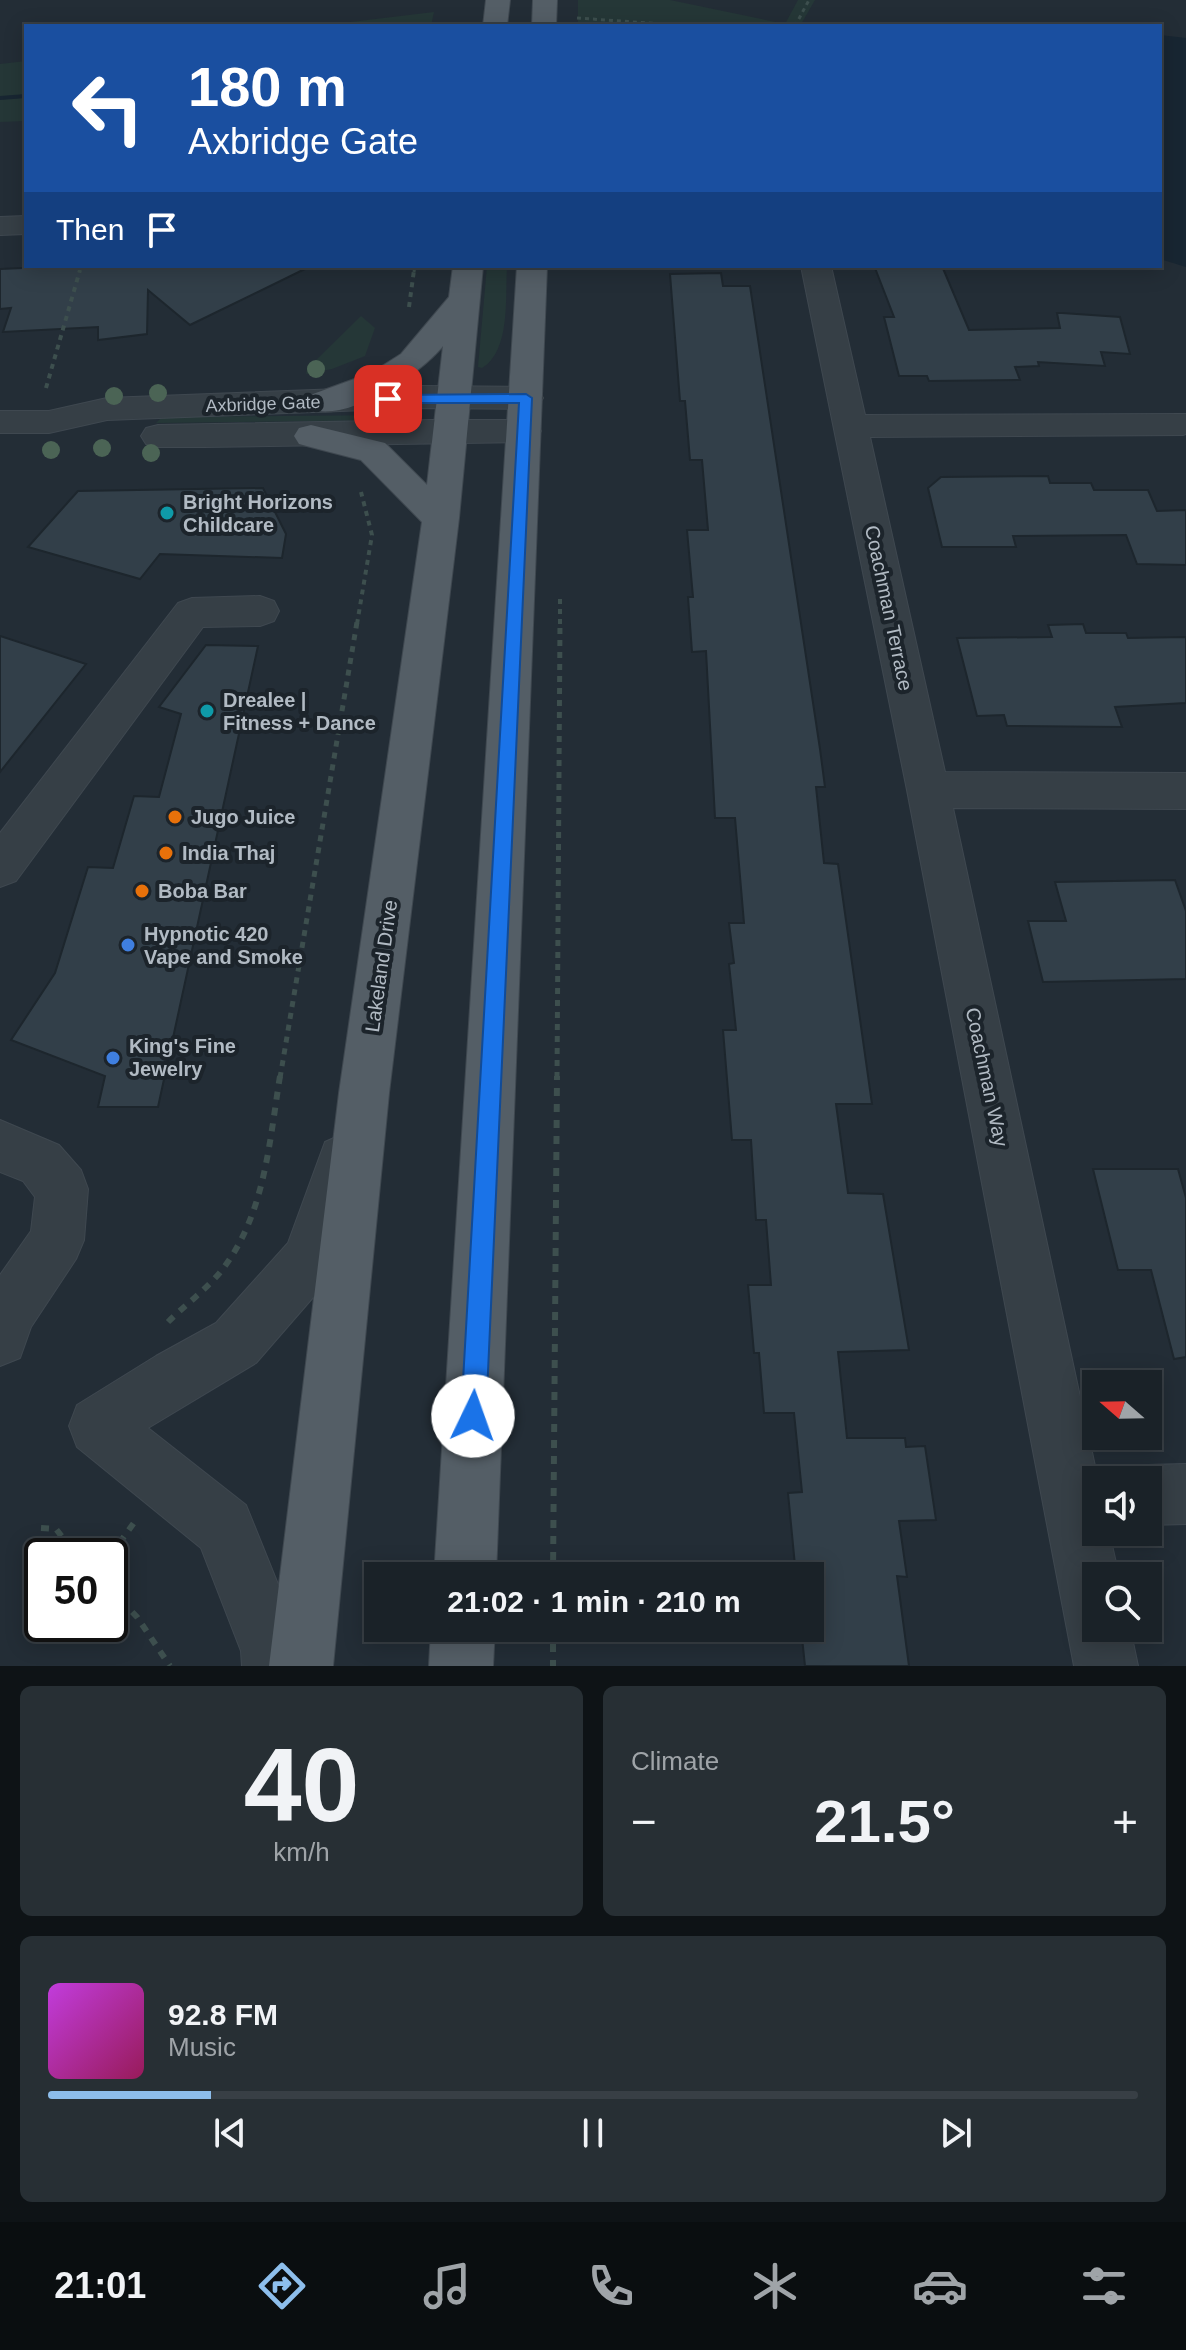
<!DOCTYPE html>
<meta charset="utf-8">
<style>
body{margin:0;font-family:Arial,sans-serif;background:#272f34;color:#f1f3f6;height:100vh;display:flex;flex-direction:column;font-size:30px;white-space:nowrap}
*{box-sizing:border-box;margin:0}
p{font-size:26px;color:#9fa4a8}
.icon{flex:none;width:44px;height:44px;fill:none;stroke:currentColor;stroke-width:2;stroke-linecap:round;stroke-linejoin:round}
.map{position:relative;height:1666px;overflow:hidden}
.panel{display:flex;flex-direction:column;gap:20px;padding:20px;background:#0e1316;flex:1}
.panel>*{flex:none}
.hud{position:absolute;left:24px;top:24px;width:1138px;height:244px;border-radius:0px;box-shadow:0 4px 20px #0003,0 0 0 2px #383f45;background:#1a4fa0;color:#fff;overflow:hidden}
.needle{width:52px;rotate:290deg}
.buttons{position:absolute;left:1082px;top:1370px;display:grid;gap:16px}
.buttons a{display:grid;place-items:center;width:80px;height:80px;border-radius:0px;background:#1a2228;box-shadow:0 4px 20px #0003,0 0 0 2px #383f45;font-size:40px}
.speed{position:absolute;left:24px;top:1538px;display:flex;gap:16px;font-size:40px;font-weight:700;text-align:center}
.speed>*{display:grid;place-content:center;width:104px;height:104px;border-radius:50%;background:#1a2228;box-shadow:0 4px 20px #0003,0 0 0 2px #383f45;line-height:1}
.speed .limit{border:4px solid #111;border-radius:12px;background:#fff;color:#111}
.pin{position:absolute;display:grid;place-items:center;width:68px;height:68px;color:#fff;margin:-34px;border-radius:16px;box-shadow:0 4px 12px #0006}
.me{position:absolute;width:88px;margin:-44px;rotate:3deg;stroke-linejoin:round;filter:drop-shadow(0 0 6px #0008)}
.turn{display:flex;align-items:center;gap:28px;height:168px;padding:0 32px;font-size:36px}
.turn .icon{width:104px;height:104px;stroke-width:2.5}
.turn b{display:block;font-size:56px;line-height:68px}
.then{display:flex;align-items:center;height:76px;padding:0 32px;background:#0003;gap:16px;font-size:30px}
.big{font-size:60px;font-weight:700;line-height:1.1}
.panel .card{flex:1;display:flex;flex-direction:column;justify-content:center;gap:12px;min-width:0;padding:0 28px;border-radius:12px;background:#272f34}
.panel .dial{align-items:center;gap:0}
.dial b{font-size:104px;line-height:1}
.song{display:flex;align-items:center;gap:24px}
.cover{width:96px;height:96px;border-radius:12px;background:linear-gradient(135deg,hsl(290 70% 55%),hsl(330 70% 35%))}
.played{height:8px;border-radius:4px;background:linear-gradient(90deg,#8dbeec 15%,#383f45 15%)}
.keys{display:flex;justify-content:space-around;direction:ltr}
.heat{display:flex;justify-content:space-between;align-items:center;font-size:44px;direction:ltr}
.panel .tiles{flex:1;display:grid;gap:20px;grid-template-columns:1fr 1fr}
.card:last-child{grid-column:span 2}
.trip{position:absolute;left:364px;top:1562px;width:460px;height:80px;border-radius:0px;background:#1a2228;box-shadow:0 4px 20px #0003,0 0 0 2px #383f45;font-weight:700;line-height:80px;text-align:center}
.tab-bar{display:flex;height:128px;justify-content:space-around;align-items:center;background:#0a0e10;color:#9fa4a8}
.tab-bar .icon{width:56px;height:56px}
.tab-bar .selected{color:#8dbeec}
.tab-bar b{font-size:36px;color:#f1f3f6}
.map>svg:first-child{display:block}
.green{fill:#253737}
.water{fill:#182632}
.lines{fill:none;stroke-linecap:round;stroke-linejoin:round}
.stream{fill:#182632;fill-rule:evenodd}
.building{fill:#323f49;stroke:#1d262d;stroke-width:2}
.minor-casing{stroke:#3f4850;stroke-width:2}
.major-casing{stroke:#3f4850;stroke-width:2}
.path-far3{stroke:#3d4f4e;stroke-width:3;stroke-dasharray:4 4;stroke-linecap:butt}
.path-far2{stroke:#3d4f4e;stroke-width:4;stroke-dasharray:5 5;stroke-linecap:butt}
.path-far1{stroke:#3d4f4e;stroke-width:5;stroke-dasharray:6 6;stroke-linecap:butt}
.path{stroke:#3d4f4e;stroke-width:6;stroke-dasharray:8 8;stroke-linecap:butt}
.minor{fill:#363f46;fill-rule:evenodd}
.major{fill:#545e66;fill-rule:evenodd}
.tree{fill:#4b6455}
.route{fill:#1a73e8;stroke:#114b97;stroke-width:2}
.culture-dot{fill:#0f9aa8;stroke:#1c242b;stroke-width:3}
.food-dot{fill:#e8710a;stroke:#1c242b;stroke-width:3}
.shop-dot{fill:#3f7fe0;stroke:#1c242b;stroke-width:3}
.labels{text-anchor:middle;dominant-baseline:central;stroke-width:8;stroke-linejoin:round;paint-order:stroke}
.far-street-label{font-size:18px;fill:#b1bac3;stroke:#1c242b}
.poi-label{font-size:20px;font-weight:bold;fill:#b1bac3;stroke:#1c242b;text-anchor:start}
.street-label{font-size:20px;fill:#b1bac3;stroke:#1c242b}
</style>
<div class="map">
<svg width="1186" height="1666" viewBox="0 0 1186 1666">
<rect width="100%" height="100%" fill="#232d36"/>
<g class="green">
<path d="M578 0H670L785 24 798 0H815L800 26H578Z"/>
<path d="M434 12 431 26H317Z"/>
<path d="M26 61V121L0 122V64Z"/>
<path d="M487 266H507C505 296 511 351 482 368L478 367Z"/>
<path d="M361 316 375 328 365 356 332 369 306 374 307 369Z"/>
<path d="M393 415 400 416 401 420 156 423 162 417Z"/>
</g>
<path class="water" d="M1160 35 1186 38V267L1160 259Z"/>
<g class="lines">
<path class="stream" d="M26 94V98L0 100V96Z"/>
</g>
<g class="building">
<path d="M67 266H311L190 325 148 290 147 334 98 340V327L3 332 11 308 0 309V269Z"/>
<path d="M942 266 969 330 1060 328 1057 313H1062L1120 317 1130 354 1101 352 1105 366 1038 362 1039 366 1015 367 1020 380 929 381 927 376H899L884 317H894L875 268Z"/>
<path d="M721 273 723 286H750L820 749 825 787H816L824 863 838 864 872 1104H836L848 1193 883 1194 909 1350 838 1352 847 1438H905L906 1447 925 1446 936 1520 899 1521 907 1577 897 1576 909 1666H805L801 1628H810V1576H796L788 1493 802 1492 794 1413H764L759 1353H754L748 1285H771L766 1220H756L751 1140H732L723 1030H736L729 964 734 963 729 923H744L735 818H715L706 651 692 652 688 597H693L687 530H708L702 460H690L685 401H680L670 274Z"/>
<path d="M1048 476 1050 483H1091L1094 490H1148L1157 511 1186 510V565L1137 564 1126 535 1013 536 1016 547H942L928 488 941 477Z"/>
<path d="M263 488 286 534 282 558 160 554 140 579 28 547 78 491Z"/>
<path d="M1083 624 1086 633H1126L1128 638 1186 637V703L1115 707 1122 727 1007 726 1004 715 977 716 957 638 1052 637 1048 625Z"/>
<path d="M0 636 86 664 0 772Z"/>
<path d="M206 645 258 646 158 1107H98L105 1076 11 1040 55 973 88 867 113 868 134 796 159 797 181 714 159 707Z"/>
<path d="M1175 880 1186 911V979L1043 982 1028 921H1066L1055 882Z"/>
<path d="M1093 1169H1178L1186 1198V1357L1174 1359 1151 1270H1118Z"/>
</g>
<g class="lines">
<defs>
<g id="minor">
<path d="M26 216V234L0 235V217Z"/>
<path d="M801 266H831L865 415 1186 414V434L1183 435 870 437 945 772 1186 773V809L953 808 1098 1480 1096 1532H1109L1119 1576H1096V1628H1130L1138 1666H1074L907 790Z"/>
<path d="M420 386 526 387 538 390 543 398 538 406 526 409 420 408 107 420 49 433H0V411H49L107 398Z"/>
<path d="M432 420H524L536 423 541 431 536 439 524 442 204 447H158L146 444 141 436 146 428 158 425Z"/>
<path d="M260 596 274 601 279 611 274 621 260 626 203 627 16 881 0 887V833L178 603 192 598Z"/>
<path d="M0 1120 59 1145 81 1170 88 1189 84 1240 76 1259 31 1327 20 1358 0 1366V1275L31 1231 35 1197 23 1181 0 1172Z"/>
<path d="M343 1134 361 1142 369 1160 329 1279 256 1363 148 1428 246 1505 305 1651 306 1666H242L241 1651 201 1548 77 1447 69 1426 77 1405 156 1356 216 1323 288 1243 325 1142Z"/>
<path d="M1186 1464V1524L1148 1525V1480H1124L1127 1474 1148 1465Z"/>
</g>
<g id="major">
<path d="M486 0H510L507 26H483Z"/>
<path d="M533 0H557L556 26H532Z"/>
<path d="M453 266H483L459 518 389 1093 333 1666H269L339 1093 422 522 361 460 299 444 294 436 299 428 311 425 385 443 427 485 443 346C419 375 352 420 313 410L308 402 313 394 371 373 401 354 449 297Z"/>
<path d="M517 266H547L496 1576H434Z"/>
<path d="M431 1628H495L493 1666H429Z"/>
</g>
</defs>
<use href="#minor" class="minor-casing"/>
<use href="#major" class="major-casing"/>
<g class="path-far3">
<path d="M577 18 692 26"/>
<path d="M795 26 809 0"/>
<path d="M79 272 81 266"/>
<path d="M414 272 415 266"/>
</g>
<g class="path-far2">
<path d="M409 307 414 270"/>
<path d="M46 388 80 270"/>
<path d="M357 624 372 535 361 492"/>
<path d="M560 624V595"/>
</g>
<g class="path-far1">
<path d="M280 1078 357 622"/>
<path d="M557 1078 560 622"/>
</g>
<g class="path">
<path d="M168 1322C185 1305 207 1289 222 1270 265 1214 269 1144 280 1076"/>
<path d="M41 1528 56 1529 77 1556"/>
<path d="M110 1556 136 1520"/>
<path d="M553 1576 557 1076"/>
<path d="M110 1589 137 1617 170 1666"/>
<path d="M553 1628V1666"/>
</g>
<use href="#minor" class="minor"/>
<use href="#major" class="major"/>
</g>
<g class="tree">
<circle cx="316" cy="369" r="9"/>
<circle cx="158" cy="393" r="9"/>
<circle cx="114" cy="396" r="9"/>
<circle cx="102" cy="448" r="9"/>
<circle cx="51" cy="450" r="9"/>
<circle cx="151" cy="453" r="9"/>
</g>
<path class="route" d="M526 394 532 398 486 1416 482 1425 473 1428 465 1425 461 1416 519 403H388L382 399 388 395Z"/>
<g class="culture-dot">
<circle cx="167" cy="513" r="8"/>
<circle cx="207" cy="711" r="8"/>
</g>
<g class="food-dot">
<circle cx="175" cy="817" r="8"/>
<circle cx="166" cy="853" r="8"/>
<circle cx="142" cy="891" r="8"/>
</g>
<g class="shop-dot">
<circle cx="128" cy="945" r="8"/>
<circle cx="113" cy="1058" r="8"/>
</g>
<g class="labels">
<g class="far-street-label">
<text transform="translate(263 404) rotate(-2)">Axbridge Gate</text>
</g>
<g class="poi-label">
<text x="183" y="502">Bright Horizons<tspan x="183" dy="23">Childcare</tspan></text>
<text x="223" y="700">Drealee |<tspan x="223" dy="23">Fitness + Dance</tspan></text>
<text x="191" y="817">Jugo Juice</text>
<text x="182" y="853">India Thaj</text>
<text x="158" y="891">Boba Bar</text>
<text x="144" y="934">Hypnotic 420<tspan x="144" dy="23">Vape and Smoke</tspan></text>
<text x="129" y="1046">King's Fine<tspan x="129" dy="23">Jewelry</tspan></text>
</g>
<g class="street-label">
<text transform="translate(889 608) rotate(78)">Coachman Terrace</text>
<text transform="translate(381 966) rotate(-82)">Lakeland Drive</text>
<text transform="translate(987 1077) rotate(78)">Coachman Way</text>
</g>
</g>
</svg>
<div class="buttons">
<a><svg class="needle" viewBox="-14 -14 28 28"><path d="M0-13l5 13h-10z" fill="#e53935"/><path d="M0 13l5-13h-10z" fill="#9fa4a8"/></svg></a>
<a><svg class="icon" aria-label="sound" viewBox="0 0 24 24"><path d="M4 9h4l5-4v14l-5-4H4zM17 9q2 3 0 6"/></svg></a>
<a><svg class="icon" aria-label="search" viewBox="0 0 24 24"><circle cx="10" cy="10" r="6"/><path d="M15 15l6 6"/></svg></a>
</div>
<div class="speed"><div class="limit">50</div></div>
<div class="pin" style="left:388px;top:399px;background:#d93025"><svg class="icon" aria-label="arrive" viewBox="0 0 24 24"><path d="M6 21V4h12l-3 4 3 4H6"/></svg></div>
<svg class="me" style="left:473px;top:1416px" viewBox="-20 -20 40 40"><circle r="19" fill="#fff"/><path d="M0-13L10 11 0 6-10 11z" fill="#1a73e8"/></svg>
<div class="trip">21:02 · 1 min · 210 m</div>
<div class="hud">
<div class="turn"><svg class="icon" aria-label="left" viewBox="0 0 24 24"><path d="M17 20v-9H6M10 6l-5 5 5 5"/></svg><div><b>180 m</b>Axbridge Gate</div></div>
<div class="then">Then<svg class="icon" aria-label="arrive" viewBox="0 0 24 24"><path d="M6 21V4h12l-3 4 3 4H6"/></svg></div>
</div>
</div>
<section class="panel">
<div class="tiles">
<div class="card dial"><b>40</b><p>km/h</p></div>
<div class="card"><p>Climate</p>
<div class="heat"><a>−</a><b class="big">21.5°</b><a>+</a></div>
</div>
<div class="card">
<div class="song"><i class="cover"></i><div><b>92.8 FM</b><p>Music</p></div></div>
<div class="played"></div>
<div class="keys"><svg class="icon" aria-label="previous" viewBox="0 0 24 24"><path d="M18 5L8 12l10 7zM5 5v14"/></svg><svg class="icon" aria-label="pause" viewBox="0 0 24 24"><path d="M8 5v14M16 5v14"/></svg><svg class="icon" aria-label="next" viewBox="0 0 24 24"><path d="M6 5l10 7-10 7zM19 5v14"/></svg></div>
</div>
</div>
</section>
<nav class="tab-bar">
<b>21:01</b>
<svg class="icon selected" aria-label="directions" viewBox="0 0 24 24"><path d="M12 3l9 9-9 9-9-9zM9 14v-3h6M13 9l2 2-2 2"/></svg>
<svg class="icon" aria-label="music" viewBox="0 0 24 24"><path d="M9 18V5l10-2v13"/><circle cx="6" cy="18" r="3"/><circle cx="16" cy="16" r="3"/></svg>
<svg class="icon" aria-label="phone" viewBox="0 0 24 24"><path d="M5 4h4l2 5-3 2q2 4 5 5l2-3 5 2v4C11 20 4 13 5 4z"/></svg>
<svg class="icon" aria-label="climate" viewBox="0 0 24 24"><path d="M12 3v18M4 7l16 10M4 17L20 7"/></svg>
<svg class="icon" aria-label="car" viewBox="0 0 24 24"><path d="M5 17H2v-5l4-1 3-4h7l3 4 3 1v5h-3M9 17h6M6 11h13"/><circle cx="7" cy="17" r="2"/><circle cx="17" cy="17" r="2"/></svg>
<svg class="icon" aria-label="filters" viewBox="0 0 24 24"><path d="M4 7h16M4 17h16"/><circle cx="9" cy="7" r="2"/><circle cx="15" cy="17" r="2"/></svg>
</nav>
